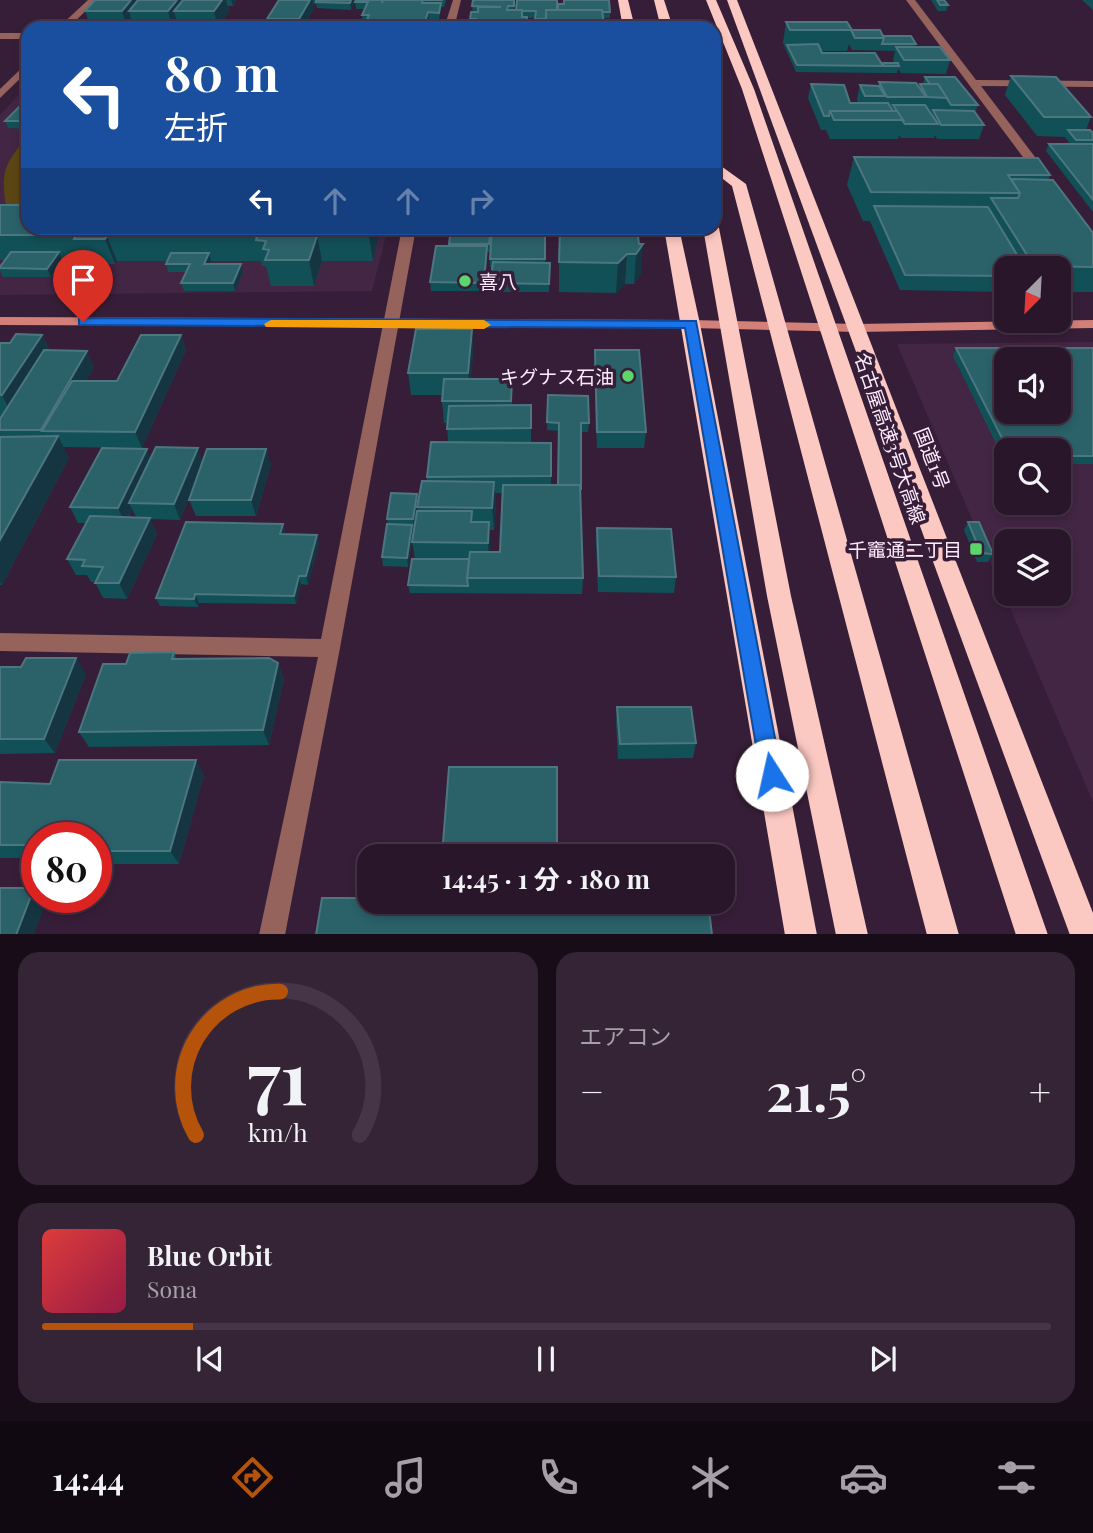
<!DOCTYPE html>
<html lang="ja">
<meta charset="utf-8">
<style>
body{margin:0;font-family:"Playfair Display","Noto Sans JP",serif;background:#352336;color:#f1f3f6;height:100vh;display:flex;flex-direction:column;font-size:26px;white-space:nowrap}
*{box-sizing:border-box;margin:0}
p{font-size:23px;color:#a59fa8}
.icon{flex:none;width:38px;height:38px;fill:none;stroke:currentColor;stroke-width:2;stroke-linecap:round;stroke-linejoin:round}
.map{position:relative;height:934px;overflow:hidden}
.sheet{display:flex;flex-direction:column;gap:18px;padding:18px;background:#170c17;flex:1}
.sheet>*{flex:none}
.banner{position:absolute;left:21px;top:21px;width:700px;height:214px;border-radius:21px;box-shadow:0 4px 10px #0003,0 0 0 2px #453547;background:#1a4fa0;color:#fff;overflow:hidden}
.needle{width:46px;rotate:204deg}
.buttons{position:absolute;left:994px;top:256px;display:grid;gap:14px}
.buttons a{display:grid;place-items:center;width:77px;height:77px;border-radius:14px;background:#29162a;box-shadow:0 4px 10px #0003,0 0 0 2px #453547;font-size:35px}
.speed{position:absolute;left:21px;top:822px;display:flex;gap:14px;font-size:35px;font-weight:700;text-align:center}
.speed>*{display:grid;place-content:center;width:91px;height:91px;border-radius:50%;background:#29162a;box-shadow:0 4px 10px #0003,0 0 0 2px #453547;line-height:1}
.speed .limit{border:10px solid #d22;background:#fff;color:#111}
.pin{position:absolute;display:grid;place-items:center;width:60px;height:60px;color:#fff;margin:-72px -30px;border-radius:50% 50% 50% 0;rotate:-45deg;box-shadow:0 0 7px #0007}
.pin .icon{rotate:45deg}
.me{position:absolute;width:77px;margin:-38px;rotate:350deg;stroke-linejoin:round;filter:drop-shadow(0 0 5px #0008)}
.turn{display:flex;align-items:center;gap:24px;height:147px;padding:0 28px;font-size:32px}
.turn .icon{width:91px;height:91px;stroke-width:2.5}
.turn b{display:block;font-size:49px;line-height:60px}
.lanes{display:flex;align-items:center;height:66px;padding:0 28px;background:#0003;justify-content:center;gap:35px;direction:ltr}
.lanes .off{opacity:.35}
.big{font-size:52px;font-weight:700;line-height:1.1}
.sheet .card{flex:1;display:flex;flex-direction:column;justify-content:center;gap:10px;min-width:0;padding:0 24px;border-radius:21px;background:#352336}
.sheet .dial{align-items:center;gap:0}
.dial svg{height:182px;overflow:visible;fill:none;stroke:#453547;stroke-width:7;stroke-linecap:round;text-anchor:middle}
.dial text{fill:#f1f3f6;stroke:none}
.song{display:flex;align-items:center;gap:21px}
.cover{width:84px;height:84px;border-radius:10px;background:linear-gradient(135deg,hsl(0 70% 55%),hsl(340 70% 35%))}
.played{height:7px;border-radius:4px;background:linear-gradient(90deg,#b45309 15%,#453547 15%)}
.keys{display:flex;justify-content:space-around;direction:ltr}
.heat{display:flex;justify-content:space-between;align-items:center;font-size:38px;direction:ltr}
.sheet .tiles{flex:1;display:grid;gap:18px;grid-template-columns:1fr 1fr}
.card:last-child{grid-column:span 2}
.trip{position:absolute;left:357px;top:844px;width:378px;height:70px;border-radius:21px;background:#29162a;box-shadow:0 4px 10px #0003,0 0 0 2px #453547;font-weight:700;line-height:70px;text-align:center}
.tab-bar{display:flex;height:112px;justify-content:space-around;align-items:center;background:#100911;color:#a59fa8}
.tab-bar .icon{width:49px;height:49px}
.tab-bar .selected{color:#b45309}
.tab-bar b{font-size:32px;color:#f1f3f6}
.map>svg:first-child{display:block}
.built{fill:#432544;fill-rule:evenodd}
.green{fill:#5b4613}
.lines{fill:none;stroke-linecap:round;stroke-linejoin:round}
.street{fill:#95625c;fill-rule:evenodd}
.secondary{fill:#d28078;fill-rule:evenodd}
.highway{fill:#fcc8c2;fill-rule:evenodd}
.wall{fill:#125057;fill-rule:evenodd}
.shaded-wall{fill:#163543}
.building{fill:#2b6169;stroke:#4c7680;stroke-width:2;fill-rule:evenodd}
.route{fill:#1a73e8;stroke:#114b97;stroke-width:2}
.slow{fill:#f59e0b}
.poi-dot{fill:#5dd56d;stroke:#371e38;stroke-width:2.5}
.labels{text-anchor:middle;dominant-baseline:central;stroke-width:7;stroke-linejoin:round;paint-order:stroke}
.poi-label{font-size:19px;fill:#fdecfd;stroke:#371e38;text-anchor:end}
.street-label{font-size:19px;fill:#fdecfd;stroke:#371e38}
</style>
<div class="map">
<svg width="1093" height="935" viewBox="0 0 1093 935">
<rect width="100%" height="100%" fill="#371e38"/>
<g class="built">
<path d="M28 85V228H388L372 291 0 295V115Z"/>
<path d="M1093 342V802L897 344ZM1006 359H1059V411H1006ZM1006 450H1059V502H1006ZM1006 541H1059V593H1006Z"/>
</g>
<path class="green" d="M28 135V213H7C0 171 3 167 28 135Z"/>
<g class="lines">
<g class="street">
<path d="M88 0H97L68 28H58Z"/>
<path d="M453 0H461L454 28H444Z"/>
<path d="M906 0H915L976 80 1093 81V87L981 86 1048 174V180H1040Z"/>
<rect x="0" y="33" width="28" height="6"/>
<path d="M28 62V71L0 98V89Z"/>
<path d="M402 228H416L340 648 285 935H259L318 657 0 651V633L321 639Z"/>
</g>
<path class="secondary" d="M0 317 691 320 857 324 1093 320V328L857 332 691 328 0 325Z"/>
<g class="highway">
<path d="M618 0H628L635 28H623Z"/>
<path d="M654 0H664L673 28H661Z"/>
<path d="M706 0H716L754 89 1048 935H1016L742 89Z"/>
<path d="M727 0H737L1093 913V935H1070Z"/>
<path d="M714 161 746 184 959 935H927L732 186 714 172Z"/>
<path d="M714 224 719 228 791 596 868 935H836L767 596 703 228H714Z"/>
<path d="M664 228H679L700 324 817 935H785Z"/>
</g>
</g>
<g class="wall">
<path d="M95 0H236L233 6H228L229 12 218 28H179L177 22 173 28H134L132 22 127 28H91L85 11Z"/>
<path d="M279 0H355L351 10 317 8 316 4H313L314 8 303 28H269L267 19Z"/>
<path d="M446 0 444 7H441L439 19H429L426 28H367L366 22H363L362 15 365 9H356L355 2Z"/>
<path d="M514 0V10L610 12V18H603L604 24 615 28H546V26H535V18H527V21L530 28H470V19L473 12 472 6Z"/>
<path d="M931 0H944L948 5 946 11H938Z"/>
<path d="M1082 0H1093V10Z"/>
<path d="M786 22 852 30 883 36 916 44 915 47 950 60 946 74 901 73 898 69 897 73H883L882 72V73L796 72 783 43ZM849 44 852 50 895 51 893 60 895 63 882 64 822 53 821 51H847Z"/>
<path d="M1011 76 1091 117 1086 130 1093 133V212L1046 151 1049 144H1070L1065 137 1037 136 1005 95Z"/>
<path d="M925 77 978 105 975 112 984 125 979 139H937L935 135 934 138H901L899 135 898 139H830L826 130H821L808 98 811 84 850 103H858L857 99 860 85 878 86 879 82 919 87 920 84H923Z"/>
<path d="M28 85V101L24 90Z"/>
<path d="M28 101V129L8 128 5 121Z"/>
<path d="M854 157 1050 175 1048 180 1093 233V292H1059V268H1006V292L900 290 870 221H863L847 185Z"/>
<path d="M0 205 28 228H380V231L373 261H322L314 286H271L266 266H262L261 261H211L210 264 243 272 235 291H184L181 283 186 272H168L166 264 167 261H117L115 264H84L83 260H62L51 277H3L0 271V267L5 260H0Z"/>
<path d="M451 228 491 231 490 252H487L484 291H431L430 282 449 246Z"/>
<path d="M545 228V263H550L549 292H491L490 283 492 267H490V259Z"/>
<path d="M559 228H637L641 274 634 284H625L616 293 559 292Z"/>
<path d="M472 329 473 351 471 379H512V406L531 405V442L551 443V485H558L559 431 547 430 548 395 589 423 588 432H581L580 498 583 578 582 594 410 593 408 585 415 559 412 542 418 508 414 527H413V533L408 567 383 566 382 557 388 524 387 519 418 501 427 481V477L448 442 447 423H444L442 401V395H411L408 373ZM495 493H502L500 552H490V530H494L496 504Z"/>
<path d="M42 335 50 350 94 367 86 381H117L181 335 186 350 142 448 63 447 69 458 2 585H0V419L1 417H0V343H10Z"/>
<path d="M956 348H1093V464H1059V450H1006V464L953 356Z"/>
<path d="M595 350 646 432 644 448H597L594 366Z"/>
<path d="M266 449 271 465 256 516H196L189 500 195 484 180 520 150 519 157 534 127 599 103 598 95 582H91L87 575H76L67 559 86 523H78L70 507 150 458 203 462ZM132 509 136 517H129Z"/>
<path d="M968 522 993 554 988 562H977L964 530Z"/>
<path d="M283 524 285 532V534L319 543 308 585 301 584 296 604 199 603 198 607 160 606 156 598Z"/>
<path d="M597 528 676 577 674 593 598 592 596 544Z"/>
<path d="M174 652 177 659 278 663 284 679 269 745 89 747 79 732 126 664Z"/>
<path d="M0 667 86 674 55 753 0 754Z"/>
<path d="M617 707 696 743 693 758 618 759 616 722Z"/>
<path d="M204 775 179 864H96V838H37V865L30 858H0V782L50 784Z"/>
</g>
<g class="shaded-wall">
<path d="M131 0H137L140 11H129L132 22 127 28 122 11Z"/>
<path d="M174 0H184L174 11 177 22 172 28 168 11Z"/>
<path d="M222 0H226L229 12 218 28 214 11Z"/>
<path d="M231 0H236L233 6Z"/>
<path d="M310 0H313L314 8 303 28H300L299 19Z"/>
<path d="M351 0H355L351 10 350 3Z"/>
<path d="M428 12 429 19 426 28H414V24Z"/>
<path d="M371 228H380V231L373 261 369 236Z"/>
<path d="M107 236 117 261 115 264 105 239Z"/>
<path d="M317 236 322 261 314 286 309 260Z"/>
<path d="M643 244 641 274 634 284 636 254Z"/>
<path d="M487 246V254L484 291V283Z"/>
<path d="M59 252 62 260 51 277 47 269Z"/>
<path d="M209 253 211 261 206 272 204 264Z"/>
<path d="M627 254 625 284 616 293 618 263Z"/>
<path d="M241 264 243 272 235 291 233 283Z"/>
<path d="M472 329 473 351 470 395 468 373Z"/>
<path d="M42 335 53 356 13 417 2 395Z"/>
<path d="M181 335 186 350 142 448 135 432Z"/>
<path d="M87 351 94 367 58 431H42L49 446 41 430Z"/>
<path d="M58 436 69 458 2 585 0 582V540Z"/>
<path d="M198 448 203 464 180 520 174 504Z"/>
<path d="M147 449 153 465 129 503 132 509 125 524 118 508Z"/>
<path d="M266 449 271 465 256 516 251 500Z"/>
<path d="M494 482 496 504 494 530 492 508Z"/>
<path d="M417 494 419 502 414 527 413 519Z"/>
<path d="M150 518 157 534 127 599 119 583Z"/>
<path d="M489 522 491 544 489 564 488 543Z"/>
<path d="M283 524 285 532 283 543 280 534Z"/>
<path d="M412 525 413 533 408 567 407 558Z"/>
<path d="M317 535 319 543 308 585 306 576Z"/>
<path d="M299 576 301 584 296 604 294 596Z"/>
<path d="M195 594 199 603 198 607 194 599Z"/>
<path d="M76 658 86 674 55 753 44 739Z"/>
<path d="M278 663 284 679 269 745 263 730Z"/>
<path d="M196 760 204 775 179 864 170 851Z"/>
<path d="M34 888 37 891V898H44L47 901 34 935H16Z"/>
</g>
<g class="building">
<path d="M95 0H131L122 11H85Z"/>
<path d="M138 0H177L168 11H129Z"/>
<path d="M183 0H222L214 11H174Z"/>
<path d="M279 0H310L299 19H267Z"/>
<path d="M316 0H351L350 3 316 2Z"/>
<path d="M356 0H383L382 3 383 0H443H423L422 3H441L439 13 428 12 425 22 414 24H371L372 22H366L369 15H362L368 2H355Z"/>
<path d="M473 0H514V6H508L507 10H522V17H527V21H530V27H486V23H475L476 19H470L471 12H478V7H501L472 6Z"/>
<path d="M517 0H557V10H546V19H535L536 11H522V10H516Z"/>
<path d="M564 0H609L610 12H602V10H558V4H564Z"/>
<path d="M937 0H944L948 5H940Z"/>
<path d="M546 10H602L604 24H615V28H574V23H546Z"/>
<path d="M536 21H545V28H535Z"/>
<path d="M786 22H847L852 30H790Z"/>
<path d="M851 30H880L884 38H855Z"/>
<path d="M883 36H911L916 44H882L884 38Z"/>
<path d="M818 44 822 53H875L883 66 797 65 787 45Z"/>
<path d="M896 47H940L950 60H904Z"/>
<path d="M883 63H898L899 66H884Z"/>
<path d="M1011 76 1056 77 1091 117H1044Z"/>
<path d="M925 77H955L978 105H951L938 84H930Z"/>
<path d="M879 82 916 83 926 97H887Z"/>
<path d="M811 84 844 85 850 103H888L893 111H830L829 116H824Z"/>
<path d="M920 84H938L947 98 927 97Z"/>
<path d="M860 85 879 86 885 96H865Z"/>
<path d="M25 101H28V119L26 121H5Z"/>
<path d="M893 105H925L938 124H905L902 120H903Z"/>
<path d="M933 110 974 111 984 125H941Z"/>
<path d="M830 111H897L903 120H834Z"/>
<path d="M1068 130H1090L1093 133V140H1076Z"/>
<path d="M1049 144H1093V200Z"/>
<path d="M854 157 1038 158 1050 175H1008L1020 193 871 192Z"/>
<path d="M1011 179 1053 180 1093 233V267L1034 266 991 198H1018L1020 193Z"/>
<path d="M0 205H28V228H371L369 236H317L309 260H265L269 250 263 249 266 241 256 240 257 236H107L105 239H74L76 235H0Z"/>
<path d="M874 206 988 207 1025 268H1006V276L905 275Z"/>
<path d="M451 228H491L489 244H449Z"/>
<path d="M492 228H545V259H490Z"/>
<path d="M560 228H637L639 244H643L636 254H627L618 263 559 262Z"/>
<path d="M436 246H487L484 283 430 282Z"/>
<path d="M11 252H59L47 269 0 268V267Z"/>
<path d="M171 253H209L204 264H241L233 283H181L190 264H166Z"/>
<path d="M493 262 550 263 549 284 490 283Z"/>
<path d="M416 329H472L468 373H408Z"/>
<path d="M16 334 42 335 2 395H0V343H10Z"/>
<path d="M141 335H181L135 432 42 431 72 381H117Z"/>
<path d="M956 348H1093V456H1059V450H1008ZM1006 359H1059V411H1006Z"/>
<path d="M44 350 87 351 41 430H0V419Z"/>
<path d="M595 350H639L646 432H597Z"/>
<path d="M444 379H512L511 401H442Z"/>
<path d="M548 395 588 396 589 423H581V489H580V485H558L559 423 547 422Z"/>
<path d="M531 405V428L447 429 449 406Z"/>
<path d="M58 436 0 540V437Z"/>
<path d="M431 442 551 443V476L427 477Z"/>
<path d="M156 447 198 448 174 504 129 503Z"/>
<path d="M102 448 147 449 118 508 70 507Z"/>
<path d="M207 449H266L251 500H189Z"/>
<path d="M422 481 494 482 492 508 417 507Z"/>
<path d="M503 485H580L583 578H467L470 552H500Z"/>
<path d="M391 493 417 494 413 519H387Z"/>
<path d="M417 511H472L471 522H489L488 543 412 542Z"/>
<path d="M90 516 150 518 119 583H95L103 567 82 566 85 560 67 559Z"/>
<path d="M186 522 283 524 280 534 317 535 306 576H299L294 596 195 594 194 599 156 598Z"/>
<path d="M968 522H979L993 554 981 553Z"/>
<path d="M387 524 412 525 407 558 382 557Z"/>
<path d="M597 528 671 529 676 577 599 576Z"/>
<path d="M412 559H469L467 578 468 586 408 585Z"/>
<path d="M174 652 172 659 269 658 278 663 263 730 79 732 103 664H126L130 653Z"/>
<path d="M26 658H76L44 739H0V667H21Z"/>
<path d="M617 707H691L696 743 620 744Z"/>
<path d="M59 760H196L170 851H96V838H37V851H24L27 845H0V782L50 784Z"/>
<path d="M449 767H557V856H442Z"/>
<path d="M0 888H34L16 935H0Z"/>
<path d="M322 898H369V901H708L712 935H316Z"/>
</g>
<path class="route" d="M83 318 696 321 782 775 779 782 772 785 764 782 761 775 685 328 79 325V319Z"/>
<path class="slow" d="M271 320H484L491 325 484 329 266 327 264 324Z"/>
<g class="poi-dot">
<circle cx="465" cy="281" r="7"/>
<circle cx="628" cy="376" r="7"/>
<rect x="969" y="542" width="14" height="14" rx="3.5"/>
</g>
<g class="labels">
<g class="poi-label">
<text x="479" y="281" text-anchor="start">喜八</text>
<text x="614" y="376">キグナス石油</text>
<text x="962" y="549">千竈通二丁目</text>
</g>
<g class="street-label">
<text transform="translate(891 438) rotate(71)">名古屋高速3号大高線</text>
<text transform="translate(933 458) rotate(69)">国道1号</text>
</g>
</g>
</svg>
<div class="buttons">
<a><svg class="needle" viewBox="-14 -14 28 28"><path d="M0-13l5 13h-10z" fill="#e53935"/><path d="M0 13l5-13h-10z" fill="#a59fa8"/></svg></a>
<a><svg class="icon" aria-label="sound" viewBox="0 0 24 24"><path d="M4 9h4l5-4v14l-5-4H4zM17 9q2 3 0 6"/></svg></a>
<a><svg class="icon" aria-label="search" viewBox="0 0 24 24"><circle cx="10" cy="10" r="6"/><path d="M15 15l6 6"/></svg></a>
<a><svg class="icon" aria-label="layers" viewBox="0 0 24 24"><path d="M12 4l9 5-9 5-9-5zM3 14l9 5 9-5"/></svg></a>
</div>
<div class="speed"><div class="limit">80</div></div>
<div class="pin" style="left:83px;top:322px;background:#d93025"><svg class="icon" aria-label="arrive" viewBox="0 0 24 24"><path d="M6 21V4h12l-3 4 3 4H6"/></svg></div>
<svg class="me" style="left:772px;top:775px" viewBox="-20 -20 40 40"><circle r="19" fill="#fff"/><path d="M0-13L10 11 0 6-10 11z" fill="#1a73e8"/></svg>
<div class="trip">14:45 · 1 分 · 180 m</div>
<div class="banner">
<div class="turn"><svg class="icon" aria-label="left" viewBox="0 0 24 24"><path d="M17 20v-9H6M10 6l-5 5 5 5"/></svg><div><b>80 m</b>左折</div></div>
<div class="lanes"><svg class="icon" aria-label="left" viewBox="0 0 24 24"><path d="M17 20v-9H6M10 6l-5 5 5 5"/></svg><svg class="icon off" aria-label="ahead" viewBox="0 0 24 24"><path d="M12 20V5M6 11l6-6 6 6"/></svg><svg class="icon off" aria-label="ahead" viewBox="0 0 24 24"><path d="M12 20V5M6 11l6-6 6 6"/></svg><svg class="icon off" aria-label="right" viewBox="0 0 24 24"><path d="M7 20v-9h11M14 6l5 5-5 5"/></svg></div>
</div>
</div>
<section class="sheet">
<div class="tiles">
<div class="card dial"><svg viewBox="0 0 100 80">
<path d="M14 69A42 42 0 1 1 86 69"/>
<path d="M14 69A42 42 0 0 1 51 6" stroke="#b45309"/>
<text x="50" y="56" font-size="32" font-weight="700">71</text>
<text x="50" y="72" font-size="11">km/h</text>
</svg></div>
<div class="card"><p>エアコン</p>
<div class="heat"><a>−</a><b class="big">21.5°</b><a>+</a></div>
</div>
<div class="card">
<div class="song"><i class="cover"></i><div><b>Blue Orbit</b><p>Sona</p></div></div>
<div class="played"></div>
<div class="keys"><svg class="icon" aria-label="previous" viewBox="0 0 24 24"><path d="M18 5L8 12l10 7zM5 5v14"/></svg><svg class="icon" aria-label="pause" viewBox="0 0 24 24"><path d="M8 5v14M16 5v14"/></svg><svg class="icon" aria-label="next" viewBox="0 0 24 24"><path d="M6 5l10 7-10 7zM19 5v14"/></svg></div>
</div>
</div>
</section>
<nav class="tab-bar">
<b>14:44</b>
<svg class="icon selected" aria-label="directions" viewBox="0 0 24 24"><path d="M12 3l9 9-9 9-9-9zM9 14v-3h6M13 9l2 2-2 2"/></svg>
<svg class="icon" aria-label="music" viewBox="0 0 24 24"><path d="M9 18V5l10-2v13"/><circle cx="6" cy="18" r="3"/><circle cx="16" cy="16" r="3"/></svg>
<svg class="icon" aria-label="phone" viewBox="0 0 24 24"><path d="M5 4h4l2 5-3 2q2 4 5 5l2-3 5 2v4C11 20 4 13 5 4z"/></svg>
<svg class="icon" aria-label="climate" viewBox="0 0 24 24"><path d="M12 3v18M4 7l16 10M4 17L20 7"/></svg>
<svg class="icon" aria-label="car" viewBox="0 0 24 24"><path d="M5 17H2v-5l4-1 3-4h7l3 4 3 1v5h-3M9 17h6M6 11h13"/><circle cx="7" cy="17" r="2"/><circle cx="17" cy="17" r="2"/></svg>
<svg class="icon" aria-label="filters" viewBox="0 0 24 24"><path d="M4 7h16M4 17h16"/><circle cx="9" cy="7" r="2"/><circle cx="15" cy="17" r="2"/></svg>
</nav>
